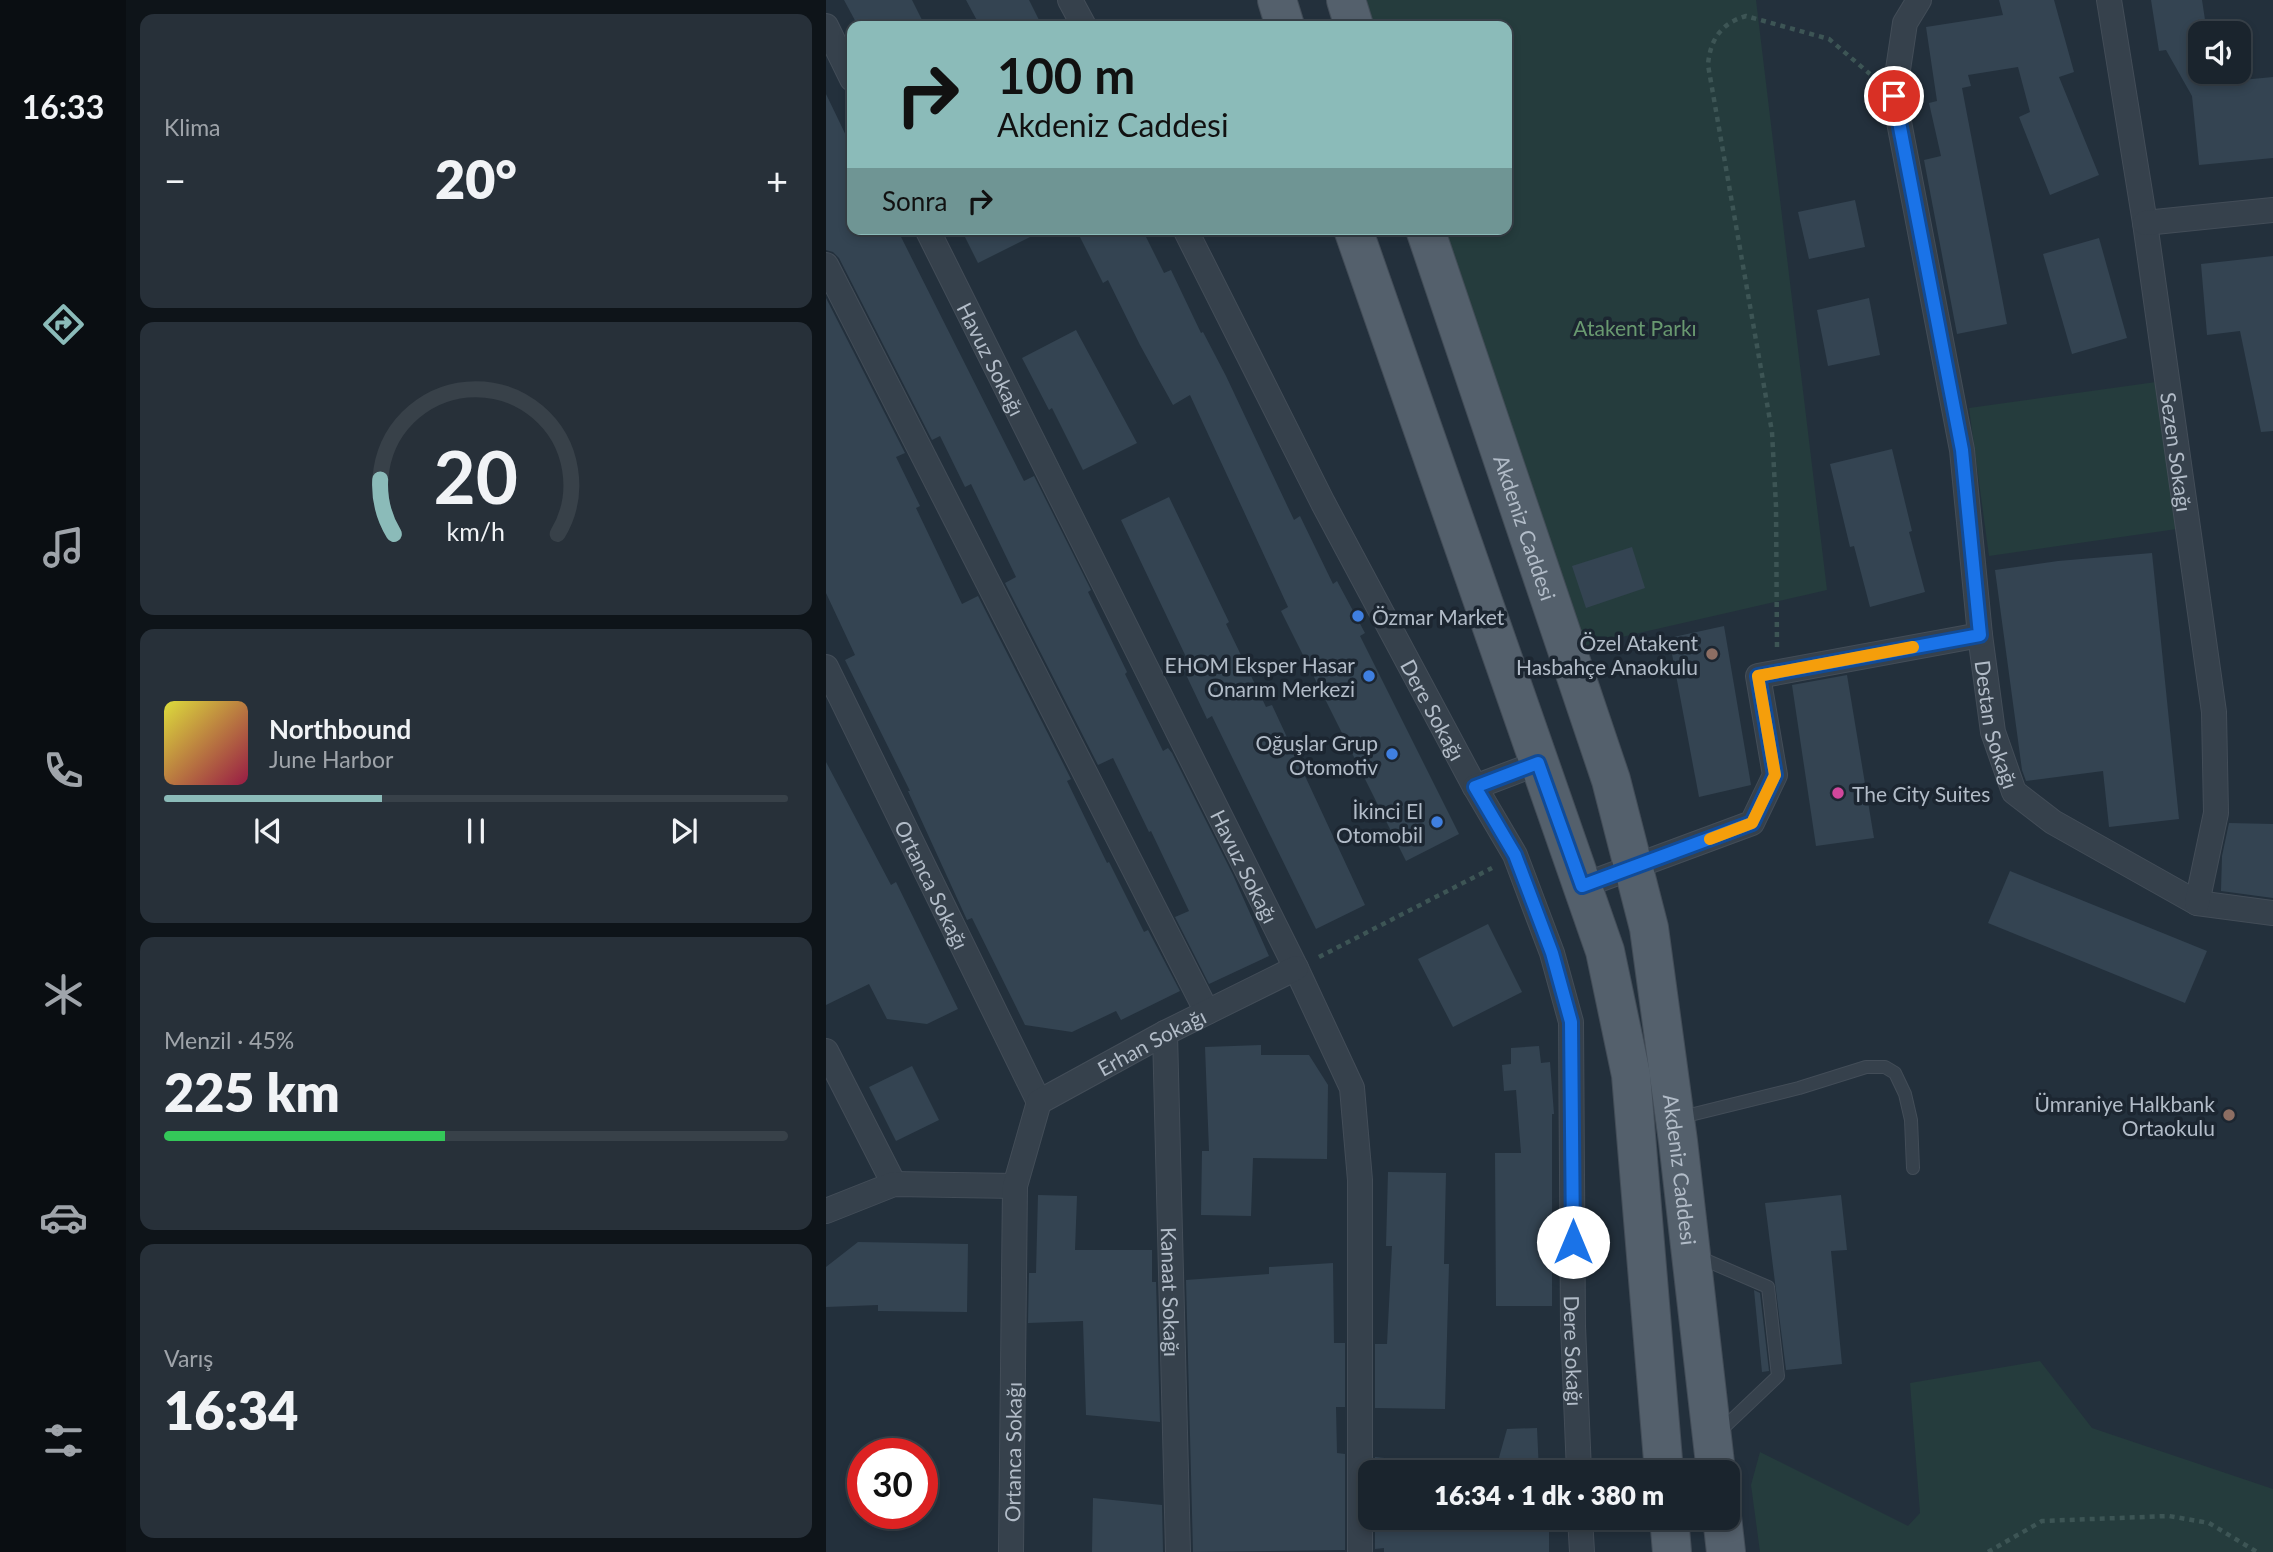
<!DOCTYPE html>
<html lang="tr">
<meta charset="utf-8">
<style>
body{margin:0;font-family:Lato,sans-serif;background:#273039;color:#f1f3f6;height:100vh;display:flex;flex-direction:column;font-size:26px;white-space:nowrap}
*{box-sizing:border-box;margin:0}
p{font-size:23px;color:#9fa4aa}
.icon{flex:none;width:38px;height:38px;fill:none;stroke:currentColor;stroke-width:2;stroke-linecap:round;stroke-linejoin:round}
.map{position:relative;flex:1;overflow:hidden}
.details{display:flex;flex-direction:column;gap:14px;padding:14px;background:#0e1419;width:700px}
.details>*{flex:none}
.guide{position:absolute;left:21px;top:21px;width:665px;height:214px;border-radius:14px;box-shadow:0 4px 10px #0003,0 0 0 2px #384149;background:#8bbbb9;color:#111;overflow:hidden}
.buttons{position:absolute;left:1362px;top:21px;display:grid;gap:14px}
.buttons a{display:grid;place-items:center;width:63px;height:63px;border-radius:14px;background:#1a242d;box-shadow:0 4px 10px #0003,0 0 0 2px #384149;font-size:35px}
.speed{position:absolute;left:21px;top:1438px;display:flex;gap:14px;font-size:35px;font-weight:700;text-align:center}
.speed>*{display:grid;place-content:center;width:91px;height:91px;border-radius:50%;background:#1a242d;box-shadow:0 4px 10px #0003,0 0 0 2px #384149;line-height:1}
.speed .limit{border:10px solid #d22;background:#fff;color:#111}
.pin{position:absolute;display:grid;place-items:center;width:60px;height:60px;color:#fff;margin:-30px;border:4px solid #fff;border-radius:50%;box-shadow:0 2px 7px #0007}
.me{position:absolute;width:77px;margin:-38px;rotate:0deg;stroke-linejoin:round;filter:drop-shadow(0 0 5px #0008)}
.turn{display:flex;align-items:center;gap:24px;height:147px;padding:0 35px;font-size:32px}
.turn .icon{width:91px;height:91px;stroke-width:2.5}
.turn b{display:block;font-size:49px;line-height:60px}
.then{display:flex;align-items:center;height:66px;padding:0 35px;background:#0003;gap:14px;font-size:26px}
.big{font-size:52px;font-weight:800;line-height:1.1}
.details .widget{flex:1;display:flex;flex-direction:column;justify-content:center;gap:10px;min-width:0;padding:0 24px;border-radius:14px;background:#273039}
.details .dial{align-items:center;gap:0}
.dial svg{height:182px;overflow:visible;fill:none;stroke:#384149;stroke-width:7;stroke-linecap:round;text-anchor:middle}
.dial text{fill:#f1f3f6;stroke:none}
.song{display:flex;align-items:center;gap:21px}
.cover{width:84px;height:84px;border-radius:10px;background:linear-gradient(135deg,hsl(60 70% 55%),hsl(340 70% 35%))}
.played{height:7px;border-radius:4px;background:linear-gradient(90deg,#8bbbb9 35%,#384149 35%)}
.keys{display:flex;justify-content:space-around;direction:ltr}
.heat{display:flex;justify-content:space-between;align-items:center;font-size:38px;direction:ltr}
.charge{height:10px;border-radius:5px;background:linear-gradient(90deg,#34c759 45%,#384149 0)}
.trip{position:absolute;left:532px;top:1460px;width:382px;height:70px;border-radius:14px;background:#1a242d;box-shadow:0 4px 10px #0003,0 0 0 2px #384149;font-weight:800;line-height:70px;text-align:center}
main{display:flex;flex:1;min-height:0}
.menu{display:flex;flex-direction:column;width:126px;justify-content:space-around;align-items:center;background:#0a0e12;color:#9fa4aa}
.menu .icon{width:49px;height:49px}
.menu .on{color:#8bbbb9}
.menu b{font-size:32px;color:#f1f3f6}
.map>svg:first-child{display:block}
.green{fill:#253c3d}
.building{fill:#344452}
.lines{fill:none;stroke-linecap:round;stroke-linejoin:round}
.service-casing{stroke:#434d58;stroke-width:14}
.minor-casing{stroke:#434d58;stroke-width:26}
.primary-casing{stroke:#434d58;stroke-width:40}
.path{stroke:#3d5555;stroke-width:4.5;stroke-dasharray:5 5;stroke-linecap:butt}
.service{stroke:#36414c;stroke-width:12}
.minor{stroke:#36414c;stroke-width:24}
.primary{stroke:#54606c;stroke-width:38}
.route-casing{stroke:#114b97;stroke-width:18}
.route{stroke:#1a73e8;stroke-width:12}
.slow{stroke:#f59e0b;stroke-width:12}
.shop-dot{fill:#3f7fe0;stroke:#1c2631;stroke-width:2.5}
.education-dot{fill:#8d6e63;stroke:#1c2631;stroke-width:2.5}
.hotel-dot{fill:#d1479c;stroke:#1c2631;stroke-width:2.5}
.labels{text-anchor:middle;dominant-baseline:central;stroke-width:7;stroke-linejoin:round;paint-order:stroke}
.park-label{font-size:21px;fill:#699970;stroke:#1c2631}
.street-label{font-size:21px;fill:#b2bcc8;stroke:#1c2631}
.poi-label{font-size:21px;fill:#b2bcc8;stroke:#1c2631;text-anchor:end}
</style>
<main>
<nav class="menu">
<b>16:33</b>
<svg class="icon on" aria-label="directions" viewBox="0 0 24 24"><path d="M12 3l9 9-9 9-9-9zM9 14v-3h6M13 9l2 2-2 2"/></svg>
<svg class="icon" aria-label="music" viewBox="0 0 24 24"><path d="M9 18V5l10-2v13"/><circle cx="6" cy="18" r="3"/><circle cx="16" cy="16" r="3"/></svg>
<svg class="icon" aria-label="phone" viewBox="0 0 24 24"><path d="M5 4h4l2 5-3 2q2 4 5 5l2-3 5 2v4C11 20 4 13 5 4z"/></svg>
<svg class="icon" aria-label="climate" viewBox="0 0 24 24"><path d="M12 3v18M4 7l16 10M4 17L20 7"/></svg>
<svg class="icon" aria-label="car" viewBox="0 0 24 24"><path d="M5 17H2v-5l4-1 3-4h7l3 4 3 1v5h-3M9 17h6M6 11h13"/><circle cx="7" cy="17" r="2"/><circle cx="17" cy="17" r="2"/></svg>
<svg class="icon" aria-label="filters" viewBox="0 0 24 24"><path d="M4 7h16M4 17h16"/><circle cx="9" cy="7" r="2"/><circle cx="15" cy="17" r="2"/></svg>
</nav>
<section class="details">
<div class="widget"><p>Klima</p>
<div class="heat"><a>−</a><b class="big">20°</b><a>+</a></div>
</div>
<div class="widget dial"><svg viewBox="0 0 100 80">
<path d="M14 69A42 42 0 1 1 86 69"/>
<path d="M14 69A42 42 0 0 1 8 45" stroke="#8bbbb9"/>
<text x="50" y="56" font-size="32" font-weight="700">20</text>
<text x="50" y="72" font-size="11">km/h</text>
</svg></div>
<div class="widget">
<div class="song"><i class="cover"></i><div><b>Northbound</b><p>June Harbor</p></div></div>
<div class="played"></div>
<div class="keys"><svg class="icon" aria-label="previous" viewBox="0 0 24 24"><path d="M18 5L8 12l10 7zM5 5v14"/></svg><svg class="icon" aria-label="pause" viewBox="0 0 24 24"><path d="M8 5v14M16 5v14"/></svg><svg class="icon" aria-label="next" viewBox="0 0 24 24"><path d="M6 5l10 7-10 7zM19 5v14"/></svg></div>
</div>
<div class="widget"><p>Menzil · 45%</p><b class="big">225 km</b><div class="charge"></div></div>
<div class="widget"><p>Varış</p><b class="big">16:34</b></div>
</section>
<div class="map">
<svg width="1447" height="1552" viewBox="0 0 1447 1552">
<rect width="100%" height="100%" fill="#23303c"/>
<g class="green">
<path d="M534 0H930L1001 590 752 647 609 229H681V26H543Z"/>
<path d="M1330 382 1351 529 1163 556 1143 408Z"/>
<path d="M1214 1361 1266 1428 1447 1489V1552H934L925 1485 934 1452 1082 1526 1094 1513 1084 1383Z"/>
</g>
<g class="building">
<path d="M18 0H86L99 26H32Z"/>
<path d="M140 0H203L216 26H154Z"/>
<path d="M1173 0H1228L1248 72 1233 77 1273 175 1224 195 1193 117 1204 112 1192 67 1142 75 1145 86 1136 88 1181 324 1131 334 1098 160 1115 156 1103 103 1111 101 1100 27 1177 15Z"/>
<path d="M1325 0H1376L1381 33H1374V84L1447 77V158L1373 165 1366 96 1340 50 1333 51Z"/>
<path d="M0 94 26 148V229H71L198 481 208 476 265 590 262 592 301 672 299 674 337 751 342 748 346 753 407 875 443 956 383 984 349 917 363 911 325 831 323 832 287 758 272 765 179 583 190 577 145 484 139 487 114 436 106 440 13 258 7 252 0 250Z"/>
<path d="M1029 200 1039 247 983 259 972 212Z"/>
<path d="M135 229H220L152 263Z"/>
<path d="M250 229H316L338 273 345 270 375 333 377 332 400 376 468 520 474 516 507 584 511 581 539 633 534 636 633 834 580 861 455 611 462 607 364 395 347 405 314 345 282 280 277 283Z"/>
<path d="M1273 238 1301 338 1246 354 1217 254Z"/>
<path d="M1447 256V431L1435 432 1414 331 1381 335 1375 264Z"/>
<path d="M0 298 79 453 70 457 94 506 90 508 136 604 152 596 245 779 241 781 281 863 283 862 318 932 322 930 354 991 295 1020 290 1011 246 1032 199 1025 146 918 141 920 82 791H84L19 660 29 655 0 593Z"/>
<path d="M1043 298 1054 355 1002 366 991 310Z"/>
<path d="M250 330 311 443 257 470 226 408 223 410 196 358Z"/>
<path d="M1066 449 1086 531 1083 532 1099 592 1044 607 1028 546 1024 547 1004 464Z"/>
<path d="M343 497 403 622 400 624 440 707 446 705 539 905 490 929 386 716 381 719 354 662 361 659 295 520Z"/>
<path d="M806 547 819 588 760 608 746 566Z"/>
<path d="M1326 553 1353 819 1283 827 1277 771 1200 781 1196 770 1169 570 1232 561Z"/>
<path d="M898 626 925 785 873 797 843 638Z"/>
<path d="M1021 675 1048 838 990 846 966 685Z"/>
<path d="M0 762 65 885 70 882 132 1009 101 1024 61 1019 43 984 0 1005Z"/>
<path d="M1403 823 1447 824V898L1395 891 1396 856Z"/>
<path d="M1184 871 1381 951 1359 1003 1162 923Z"/>
<path d="M662 924 696 992 627 1027 592 959Z"/>
<path d="M435 1045V1055H483L502 1085 501 1159 427 1158 425 1216 375 1215 376 1151H383L379 1047Z"/>
<path d="M713 1046 715 1063 724 1062 728 1114H726V1306H670L669 1153H695L690 1090 678 1091 676 1065 685 1064V1048Z"/>
<path d="M86 1066 113 1120 70 1141 43 1087Z"/>
<path d="M562 1172 620 1173 618 1264H623L619 1409 549 1408V1344H561L566 1246H560Z"/>
<path d="M212 1195 251 1196 249 1250H326V1282H330L334 1422 260 1415 257 1321 202 1323 203 1273H210Z"/>
<path d="M1015 1195 1021 1250 1005 1251 1016 1364 960 1370 939 1203Z"/>
<path d="M32 1242 142 1244 141 1312 52 1311V1305L0 1307V1267Z"/>
<path d="M507 1263 508 1343H519V1407H510L511 1453 519 1454V1550L367 1552 360 1280 443 1274V1267Z"/>
<path d="M928 1290 934 1293 943 1371 936 1372Z"/>
<path d="M711 1428 713 1472H669L681 1429Z"/>
<path d="M549 1457 614 1464V1472H549Z"/>
<path d="M267 1498 336 1505 337 1552H266Z"/>
<path d="M549 1517H723V1552H558V1548L549 1549Z"/>
</g>
<g class="lines">
<defs>
<g id="service">
<path d="M852 1118 973 1088 1040 1067H1059L1069 1073 1079 1094 1085 1120 1087 1168"/>
<path d="M870 1256 942 1287 952 1376 892 1433"/>
</g>
<g id="minor">
<path d="M244 0 258 26"/>
<path id="s1" d="M1093 0 1079 23 1068 96 1136 450 1154 635 1167 732 1188 792 1227 822 1371 903 1447 913"/>
<path id="s2" d="M1283 0 1319 223 1388 712 1390 813 1371 903"/>
<path d="M0 26 26 79"/>
<path d="M1319 223 1447 210"/>
<path id="s3" d="M101 229 470 968 526 1088 534 1180V1552"/>
<path id="s4" d="M359 229 497 503 649 787 689 855 726 953 745 1022 747 1326 753 1472"/>
<path d="M0 265 381 1012"/>
<path id="s5" d="M0 667 213 1102"/>
<path d="M649 787 712 763"/>
<path d="M756 886 926 823 949 775 932 676 1154 635"/>
<path id="s6" d="M339 1033 352 1552"/>
<path d="M0 1051 68 1184"/>
<path d="M0 1211 68 1184 189 1186"/>
<path d="M754 1517 756 1552"/>
<path id="s7" d="M185 1552 189 1186 213 1102 339 1033 470 968"/>
</g>
<g id="primary">
<path d="M451 0 459 26"/>
<path d="M520 0 528 26"/>
<path d="M527 229 779 951 805 1075 838 1472"/>
<path id="s8" d="M599 229 785 780 823 928 852 1141 890 1472"/>
<path d="M843 1517 846 1552"/>
<path d="M896 1517 900 1552"/>
</g>
</defs>
<use href="#service" class="service-casing"/>
<use href="#minor" class="minor-casing"/>
<use href="#primary" class="primary-casing"/>
<g class="path">
<path d="M951 647 950 506 946 432 882 65C884 40 895 23 920 16L1003 39 1044 74"/>
<path d="M493 957 666 868"/>
<path d="M1162 1552 1216 1521 1343 1516 1383 1523 1431 1552"/>
</g>
<use href="#service" class="service"/>
<use href="#minor" class="minor"/>
<use href="#primary" class="primary"/>
</g>
<g class="lines">
<defs>
<path id="route" d="M747 1242 745 1022 726 953 689 855 649 787 712 763 756 886 926 823 949 775 932 676 1154 635 1136 450 1068 96"/>
</defs>
<use href="#route" class="route-casing"/>
<use href="#route" class="route"/>
<path class="slow" d="M884 839 926 823 949 775 932 676 1087 647"/>
</g>
<g class="shop-dot">
<circle cx="532" cy="616" r="7"/>
<circle cx="543" cy="676" r="7"/>
<circle cx="566" cy="754" r="7"/>
<circle cx="611" cy="822" r="7"/>
</g>
<g class="education-dot">
<circle cx="886" cy="654" r="7"/>
<circle cx="1403" cy="1115" r="7"/>
</g>
<circle class="hotel-dot" cx="1012" cy="793" r="7"/>
<g class="labels">
<g class="park-label">
<text x="809" y="327">Atakent Parkı</text>
</g>
<g class="street-label">
<text stroke="none"><textPath href="#s3" startOffset="145">Havuz Sokağı</textPath></text>
<text stroke="none"><textPath href="#s2" startOffset="457">Sezen Sokağı</textPath></text>
<text stroke="none"><textPath href="#s8" startOffset="315">Akdeniz Caddesi</textPath></text>
<text stroke="none"><textPath href="#s4" startOffset="541">Dere Sokağı</textPath></text>
<text stroke="none"><textPath href="#s1" startOffset="738">Destan Sokağı</textPath></text>
<text stroke="none"><textPath href="#s3" startOffset="712">Havuz Sokağı</textPath></text>
<text stroke="none"><textPath href="#s5" startOffset="242">Ortanca Sokağı</textPath></text>
<text stroke="none"><textPath href="#s7" startOffset="581">Erhan Sokağı</textPath></text>
<text stroke="none"><textPath href="#s8" startOffset="978">Akdeniz Caddesi</textPath></text>
<text stroke="none"><textPath href="#s6" startOffset="259">Kanaat Sokağı</textPath></text>
<text stroke="none"><textPath href="#s4" startOffset="1213">Dere Sokağı</textPath></text>
<text stroke="none"><textPath href="#s7" startOffset="100">Ortanca Sokağı</textPath></text>
</g>
<g class="poi-label">
<text x="546" y="616" text-anchor="start">Özmar Market</text>
<text x="872" y="642">Özel Atakent<tspan x="872" dy="24">Hasbahçe Anaokulu</tspan></text>
<text x="529" y="664">EHOM Eksper Hasar<tspan x="529" dy="24">Onarım Merkezi</tspan></text>
<text x="552" y="742">Oğuşlar Grup<tspan x="552" dy="24">Otomotiv</tspan></text>
<text x="1026" y="793" text-anchor="start">The City Suites</text>
<text x="597" y="810">İkinci El<tspan x="597" dy="24">Otomobil</tspan></text>
<text x="1389" y="1103">Ümraniye Halkbank<tspan x="1389" dy="24">Ortaokulu</tspan></text>
</g>
</g>
</svg>
<div class="buttons">
<a><svg class="icon" aria-label="sound" viewBox="0 0 24 24"><path d="M4 9h4l5-4v14l-5-4H4zM17 9q2 3 0 6"/></svg></a>
</div>
<div class="speed"><div class="limit">30</div></div>
<div class="pin" style="left:1068px;top:96px;background:#d93025"><svg class="icon" aria-label="arrive" viewBox="0 0 24 24"><path d="M6 21V4h12l-3 4 3 4H6"/></svg></div>
<svg class="me" style="left:747px;top:1242px" viewBox="-20 -20 40 40"><circle r="19" fill="#fff"/><path d="M0-13L10 11 0 6-10 11z" fill="#1a73e8"/></svg>
<div class="trip">16:34 · 1 dk · 380 m</div>
<div class="guide">
<div class="turn"><svg class="icon" aria-label="right" viewBox="0 0 24 24"><path d="M7 20v-9h11M14 6l5 5-5 5"/></svg><div><b>100 m</b>Akdeniz Caddesi</div></div>
<div class="then">Sonra<svg class="icon" aria-label="right" viewBox="0 0 24 24"><path d="M7 20v-9h11M14 6l5 5-5 5"/></svg></div>
</div>
</div>
</main>
